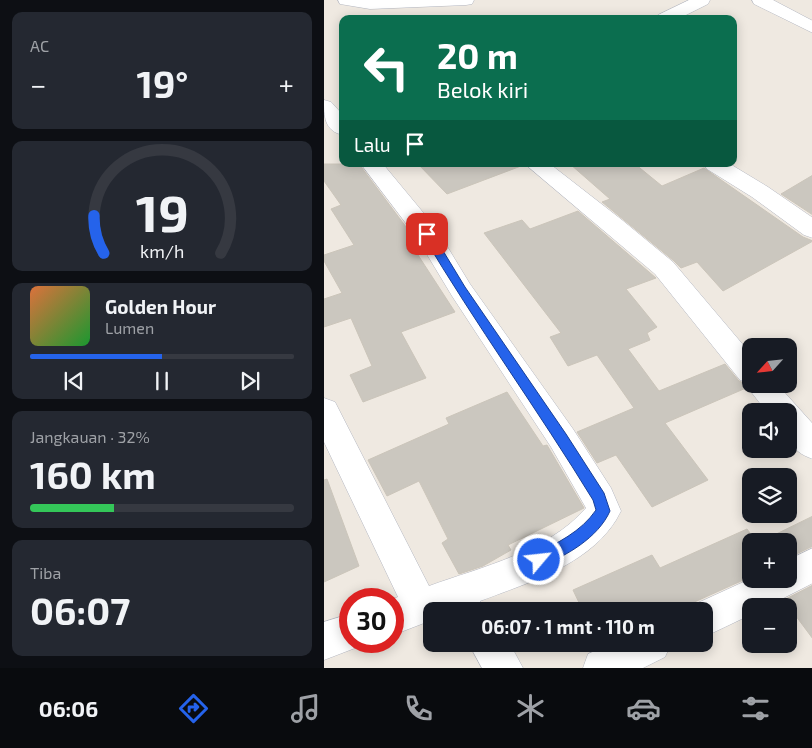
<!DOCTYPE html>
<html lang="id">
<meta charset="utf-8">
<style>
body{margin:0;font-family:"Exo 2",sans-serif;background:#242831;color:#f1f3f6;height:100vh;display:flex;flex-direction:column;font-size:19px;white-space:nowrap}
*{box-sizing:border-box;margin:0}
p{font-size:16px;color:#9ea1a6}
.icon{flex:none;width:28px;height:28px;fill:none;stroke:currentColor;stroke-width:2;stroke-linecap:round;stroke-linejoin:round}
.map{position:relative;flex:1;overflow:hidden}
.sheet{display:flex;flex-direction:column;gap:12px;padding:12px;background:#0d0f14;width:324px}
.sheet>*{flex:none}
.hud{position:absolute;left:15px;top:15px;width:398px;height:152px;border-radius:10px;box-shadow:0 2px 12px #0003;background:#0b6e4f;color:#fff;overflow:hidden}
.needle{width:32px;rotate:243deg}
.controls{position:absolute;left:418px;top:338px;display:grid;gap:10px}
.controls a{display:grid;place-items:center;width:55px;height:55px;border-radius:10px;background:#171b24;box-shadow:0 2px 12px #0003;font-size:25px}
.speed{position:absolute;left:15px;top:588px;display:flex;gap:10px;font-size:25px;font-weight:700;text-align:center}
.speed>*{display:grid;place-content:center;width:65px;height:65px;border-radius:50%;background:#171b24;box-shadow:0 2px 12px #0003;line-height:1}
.speed .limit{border:8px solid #d22;background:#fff;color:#111}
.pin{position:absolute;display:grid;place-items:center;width:42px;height:42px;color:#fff;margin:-21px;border-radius:10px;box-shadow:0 2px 8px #0006}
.me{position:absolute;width:55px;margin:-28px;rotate:62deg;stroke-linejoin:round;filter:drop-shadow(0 0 4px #0008)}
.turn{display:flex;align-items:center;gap:18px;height:105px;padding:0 15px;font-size:22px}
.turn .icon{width:65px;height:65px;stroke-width:2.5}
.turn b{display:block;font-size:35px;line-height:42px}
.then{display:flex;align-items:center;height:48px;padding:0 15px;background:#0003;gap:10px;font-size:19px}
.big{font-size:38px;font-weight:700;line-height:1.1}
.sheet .tile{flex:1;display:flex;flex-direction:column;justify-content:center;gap:8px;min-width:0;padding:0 18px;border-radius:10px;background:#242831}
.sheet .dial{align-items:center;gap:0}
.dial svg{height:130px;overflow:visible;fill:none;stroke:#363941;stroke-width:7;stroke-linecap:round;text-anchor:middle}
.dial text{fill:#f1f3f6;stroke:none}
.song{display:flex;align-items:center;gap:15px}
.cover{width:60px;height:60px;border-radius:8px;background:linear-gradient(135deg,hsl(20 70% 55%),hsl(130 70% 35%))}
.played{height:5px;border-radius:2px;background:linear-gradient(90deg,#2563eb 50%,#363941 50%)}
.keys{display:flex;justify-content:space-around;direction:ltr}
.heat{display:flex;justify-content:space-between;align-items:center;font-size:28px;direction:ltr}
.charge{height:8px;border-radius:4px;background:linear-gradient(90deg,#34c759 32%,#363941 0)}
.trip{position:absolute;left:99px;top:602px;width:290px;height:50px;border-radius:10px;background:#171b24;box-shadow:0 2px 12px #0003;font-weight:700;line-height:50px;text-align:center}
.menu{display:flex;height:80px;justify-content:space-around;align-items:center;background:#090b0e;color:#9ea1a6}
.menu .icon{width:35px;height:35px}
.menu .on{color:#2563eb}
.menu b{font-size:22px;color:#f1f3f6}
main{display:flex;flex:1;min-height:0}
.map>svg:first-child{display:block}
.building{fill:#cbc7bf;stroke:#cbc5ba}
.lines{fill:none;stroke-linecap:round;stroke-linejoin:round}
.minor-casing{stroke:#b4b7c1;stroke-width:1}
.minor{fill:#fff;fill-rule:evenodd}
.route{fill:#2563eb;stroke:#184099}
</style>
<main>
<section class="sheet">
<div class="tile"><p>AC</p>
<div class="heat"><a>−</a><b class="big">19°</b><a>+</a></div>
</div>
<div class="tile dial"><svg viewBox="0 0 100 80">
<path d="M14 69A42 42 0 1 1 86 69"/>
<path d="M14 69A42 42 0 0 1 8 46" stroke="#2563eb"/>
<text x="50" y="56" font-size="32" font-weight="700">19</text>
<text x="50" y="72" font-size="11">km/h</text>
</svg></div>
<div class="tile">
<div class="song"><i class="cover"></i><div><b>Golden Hour</b><p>Lumen</p></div></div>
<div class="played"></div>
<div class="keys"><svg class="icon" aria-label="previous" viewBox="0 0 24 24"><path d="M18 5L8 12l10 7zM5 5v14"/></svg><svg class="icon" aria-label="pause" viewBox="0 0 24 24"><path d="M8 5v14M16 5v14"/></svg><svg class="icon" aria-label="next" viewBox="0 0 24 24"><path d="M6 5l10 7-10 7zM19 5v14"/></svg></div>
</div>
<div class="tile"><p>Jangkauan · 32%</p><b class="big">160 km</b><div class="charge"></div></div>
<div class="tile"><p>Tiba</p><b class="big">06:07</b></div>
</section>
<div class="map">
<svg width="489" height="668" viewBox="0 0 489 668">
<rect width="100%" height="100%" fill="#efe9e1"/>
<g class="building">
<path d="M0 164H35L91 239 100 253 94 255 131 312 77 332 102 378 39 402 26 375 48 366 27 318 0 327V299L18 293 0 261V255L30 245 7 209 17 205 0 181Z"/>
<path d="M94 164H197V166L123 194Z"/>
<path d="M246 164H311L338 186 380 168 479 237 489 241 399 291 373 262 357 268 350 261 278 202 286 199Z"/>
<path d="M489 175V215L457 194Z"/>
<path d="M254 211 332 278 302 289 333 327 323 333 326 340 304 349 335 391 401 364 415 381 420 383 422 388 341 423 384 480 328 507 292 455 273 463 253 432 310 408 273 355 244 366 226 337 237 333 160 233 198 220 206 229Z"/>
<path d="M183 392 219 446 223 445 260 508 184 545 187 550 159 566 135 574 118 543 124 539 95 481 63 496 44 460 125 424 122 418Z"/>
<path d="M3 479 35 566 0 582V480Z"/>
<path d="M489 516V546L464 558V541H438Z"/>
<path d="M423 529 432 541H426V577L366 604 363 611H259L249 590 328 555 336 568Z"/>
<path d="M489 585V639L460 600Z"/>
</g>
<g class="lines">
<defs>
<g id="minor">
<path d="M14 0H150L148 4 142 5 46 9 16 4Z"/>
<path d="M365 0H386L384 4 354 19H331L334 15Z"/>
<path d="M428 0H449L489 21V33L430 4Z"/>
<path d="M0 100 7 102 19 115V135C0 131 0 116 0 100Z"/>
<path d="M37 164H59L112 228 146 284 249 429 287 488 297 511C272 563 206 582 156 601L160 611H108V620L69 635V599L74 597 0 442V398L11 402 105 586C157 567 224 552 262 508L227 447 128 296 93 238Z"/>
<path d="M201 164H226L298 220 349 262 426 353V384H453L489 424V459C462 450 464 435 464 411H442L421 384 423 382 416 380 331 274Z"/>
<path d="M380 164H406L444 187 489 218V238L480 235 428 197 383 169Z"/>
<path d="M489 548V583L444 606H426V615L380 637V611H365L367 606 426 579H464V560Z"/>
<path d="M26 614V641H41L39 645 0 660V622Z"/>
<path d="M145 644H186L199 668H158Z"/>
<path d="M287 644H347L341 657 319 668H259L264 654Z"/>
</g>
</defs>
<use href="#minor" class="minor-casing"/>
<use href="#minor" class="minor"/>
</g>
<path class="route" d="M103 230 107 231 141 287 242 434 280 493 286 511C274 538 242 556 215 567L210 565 208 560 210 555C233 543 257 532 272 510L269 500C214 410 152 325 98 234Z"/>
</svg>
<div class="controls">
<a><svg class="needle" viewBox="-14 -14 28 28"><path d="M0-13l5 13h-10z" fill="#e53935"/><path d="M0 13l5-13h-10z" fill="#9ea1a6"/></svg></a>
<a><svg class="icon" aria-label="sound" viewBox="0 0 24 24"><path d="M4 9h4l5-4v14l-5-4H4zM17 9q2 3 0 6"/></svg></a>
<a><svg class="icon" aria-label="layers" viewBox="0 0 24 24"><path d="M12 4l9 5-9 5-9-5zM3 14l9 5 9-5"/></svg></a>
<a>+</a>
<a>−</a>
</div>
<div class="speed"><div class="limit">30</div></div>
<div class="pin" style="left:103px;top:234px;background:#d93025"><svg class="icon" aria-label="arrive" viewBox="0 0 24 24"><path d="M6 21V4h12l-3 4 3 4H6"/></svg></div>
<svg class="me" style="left:215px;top:560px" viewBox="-20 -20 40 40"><circle r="17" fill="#2563eb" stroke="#fff" stroke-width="3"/><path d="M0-11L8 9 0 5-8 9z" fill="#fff"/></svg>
<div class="trip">06:07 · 1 mnt · 110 m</div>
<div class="hud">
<div class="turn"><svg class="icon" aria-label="left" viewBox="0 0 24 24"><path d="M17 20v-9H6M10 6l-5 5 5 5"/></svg><div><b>20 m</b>Belok kiri</div></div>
<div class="then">Lalu<svg class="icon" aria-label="arrive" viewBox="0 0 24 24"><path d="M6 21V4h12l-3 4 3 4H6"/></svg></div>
</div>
</div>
</main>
<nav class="menu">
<b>06:06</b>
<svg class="icon on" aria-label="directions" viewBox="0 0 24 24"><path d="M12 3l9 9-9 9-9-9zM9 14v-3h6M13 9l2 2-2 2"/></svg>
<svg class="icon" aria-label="music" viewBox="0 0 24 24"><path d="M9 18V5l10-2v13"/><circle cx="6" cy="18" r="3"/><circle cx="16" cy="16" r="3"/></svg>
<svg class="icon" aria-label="phone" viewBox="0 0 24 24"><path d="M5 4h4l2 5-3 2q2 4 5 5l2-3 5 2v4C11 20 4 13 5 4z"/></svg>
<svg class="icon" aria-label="climate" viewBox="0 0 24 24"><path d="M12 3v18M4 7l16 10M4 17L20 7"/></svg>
<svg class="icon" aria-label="car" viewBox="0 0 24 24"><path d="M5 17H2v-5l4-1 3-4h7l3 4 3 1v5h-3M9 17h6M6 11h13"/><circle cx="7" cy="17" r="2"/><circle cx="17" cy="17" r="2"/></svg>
<svg class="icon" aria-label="filters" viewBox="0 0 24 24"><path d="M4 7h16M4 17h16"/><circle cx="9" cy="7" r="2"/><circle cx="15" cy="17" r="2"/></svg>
</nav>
